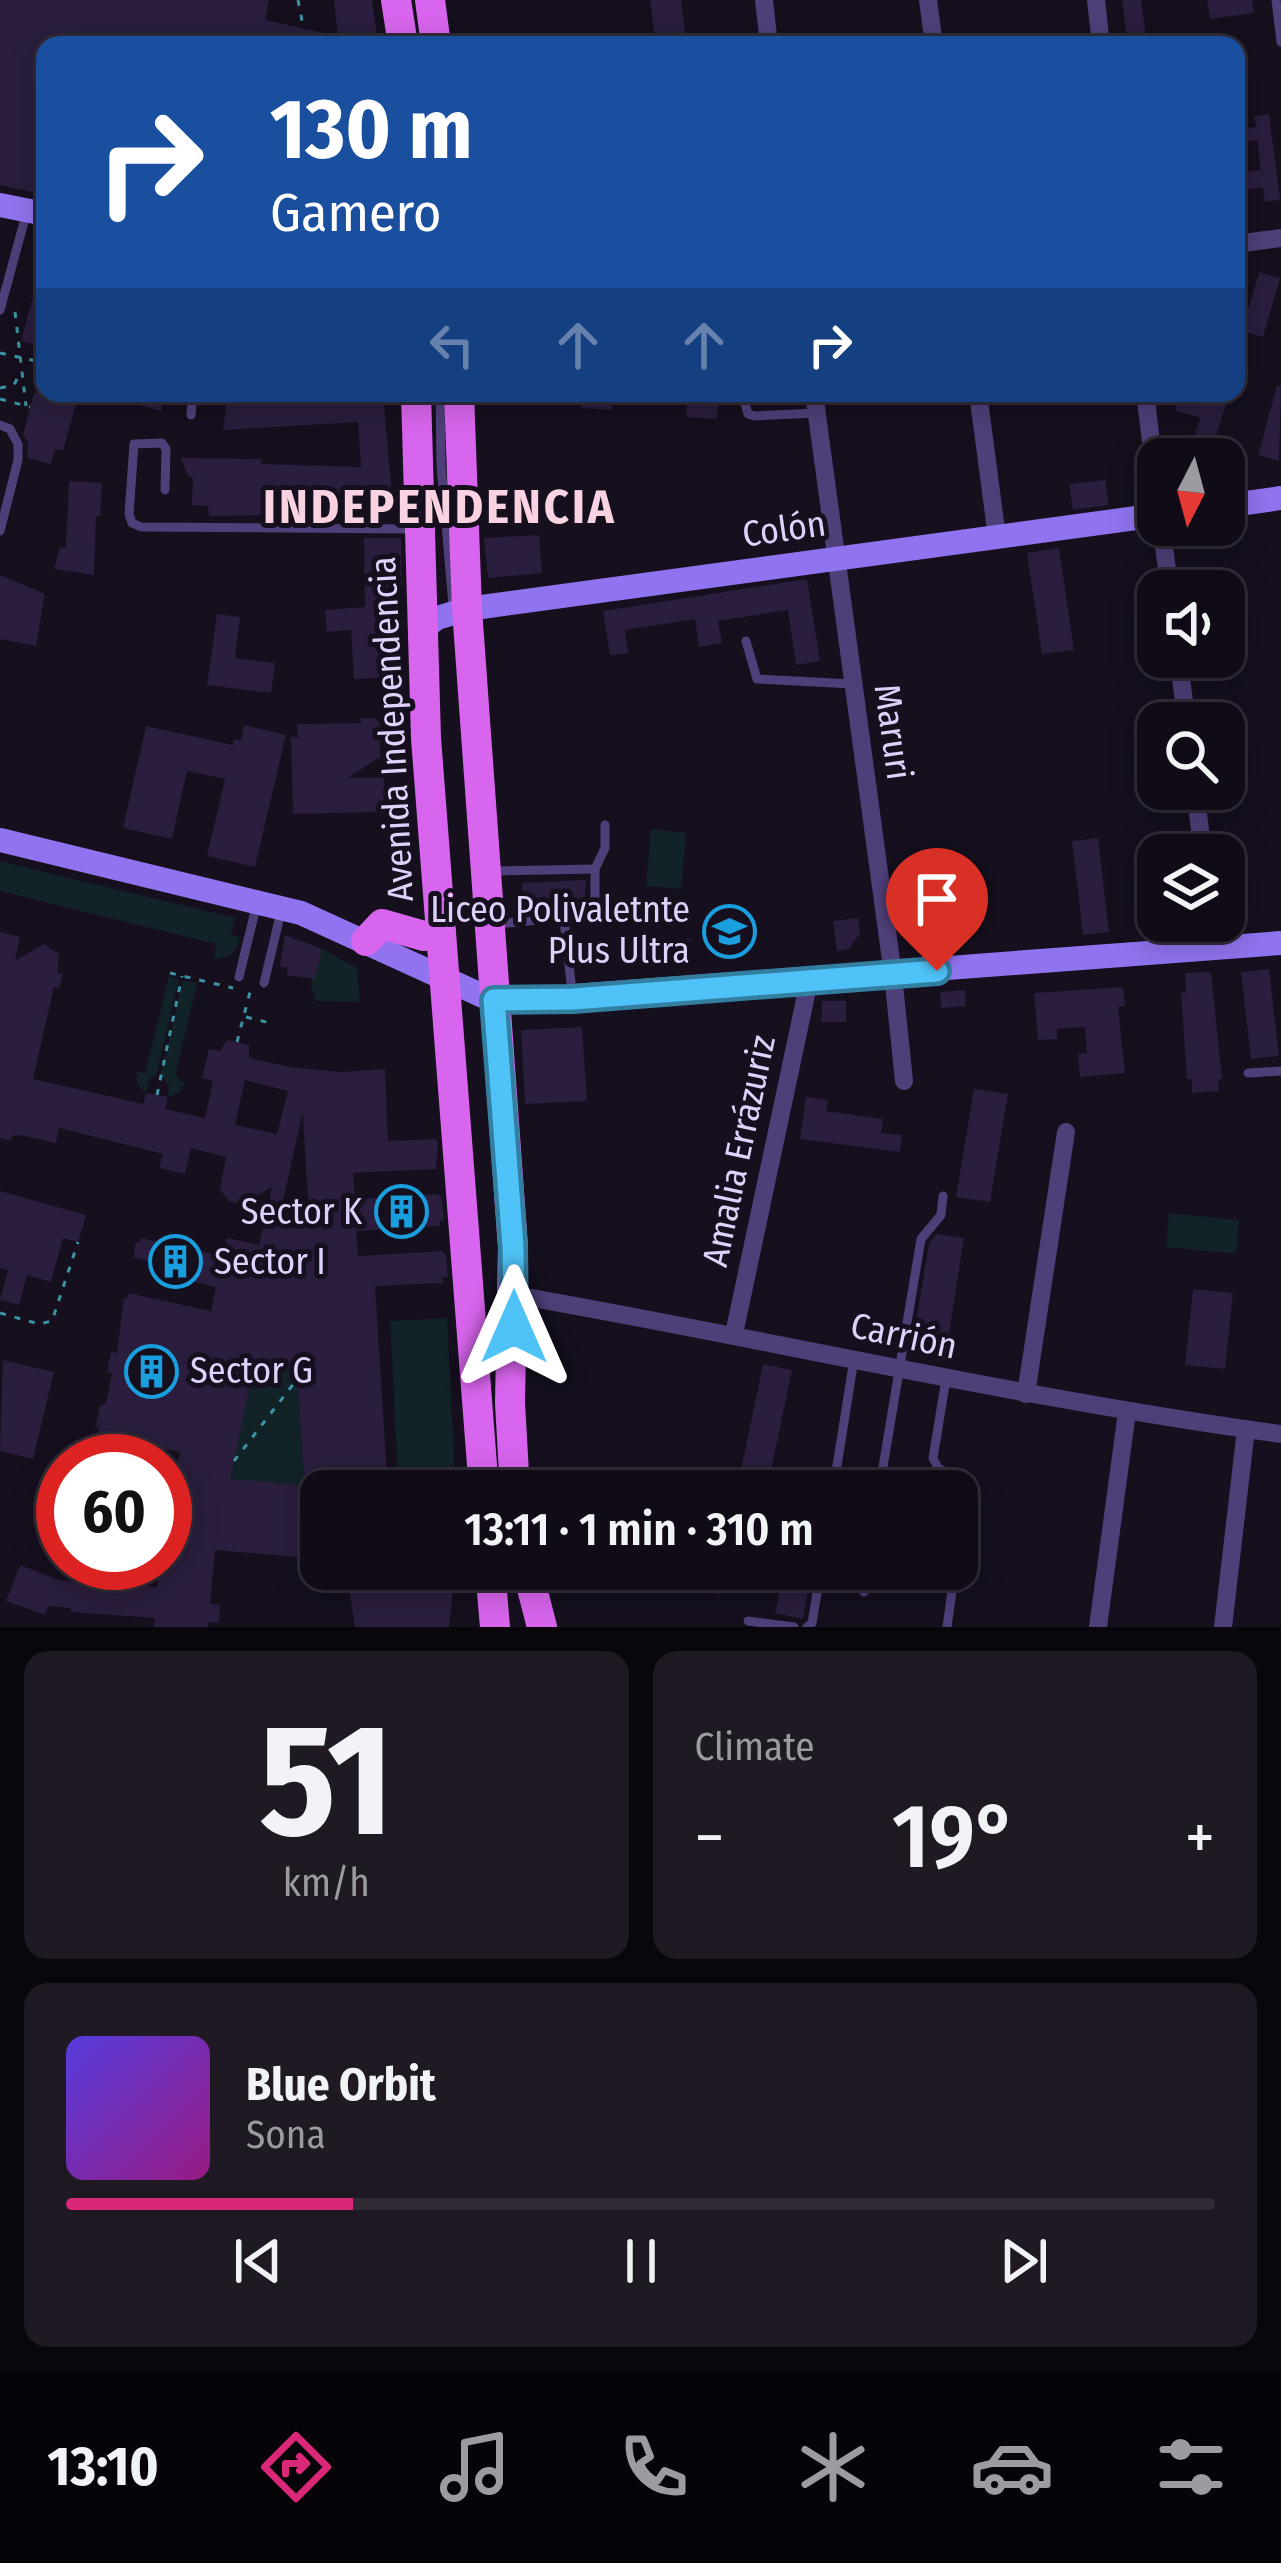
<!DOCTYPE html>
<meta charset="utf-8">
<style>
body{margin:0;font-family:"Fira Sans Condensed",sans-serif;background:#1e1923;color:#f1f3f6;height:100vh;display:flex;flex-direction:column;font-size:45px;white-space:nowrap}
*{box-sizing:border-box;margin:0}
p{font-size:39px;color:#9c9ba1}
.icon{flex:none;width:66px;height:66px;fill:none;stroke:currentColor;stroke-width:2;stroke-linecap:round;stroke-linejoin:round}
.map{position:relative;height:1627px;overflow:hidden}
.details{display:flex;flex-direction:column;gap:24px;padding:24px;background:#09060c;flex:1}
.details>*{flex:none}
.guide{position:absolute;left:36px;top:36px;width:1209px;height:366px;border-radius:24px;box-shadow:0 6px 30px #0003,0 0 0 3px #302b35;background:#1a4fa0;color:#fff;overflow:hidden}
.needle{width:78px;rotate:186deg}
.controls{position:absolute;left:1137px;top:438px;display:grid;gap:24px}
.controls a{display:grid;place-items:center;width:108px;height:108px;border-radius:24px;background:#100b16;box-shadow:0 6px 30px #0003,0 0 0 3px #302b35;font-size:60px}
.speed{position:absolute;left:36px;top:1434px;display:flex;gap:24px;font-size:60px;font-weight:700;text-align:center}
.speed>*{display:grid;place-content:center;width:156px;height:156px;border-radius:50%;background:#100b16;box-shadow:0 6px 30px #0003,0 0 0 3px #302b35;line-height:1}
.speed .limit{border:18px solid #d22;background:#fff;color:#111}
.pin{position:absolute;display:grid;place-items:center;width:102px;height:102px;color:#fff;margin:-123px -51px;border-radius:50% 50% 50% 0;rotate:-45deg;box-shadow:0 0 12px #0007}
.pin .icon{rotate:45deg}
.me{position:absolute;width:132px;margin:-66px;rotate:0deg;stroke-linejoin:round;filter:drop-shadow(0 0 9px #0008)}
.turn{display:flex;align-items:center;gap:42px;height:252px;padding:0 36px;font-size:54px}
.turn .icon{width:156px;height:156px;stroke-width:2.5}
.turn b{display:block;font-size:84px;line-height:102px}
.lanes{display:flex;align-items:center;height:114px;padding:0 36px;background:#0003;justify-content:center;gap:60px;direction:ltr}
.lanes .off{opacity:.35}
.big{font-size:90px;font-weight:600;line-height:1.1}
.details .tile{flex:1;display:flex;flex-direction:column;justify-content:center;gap:18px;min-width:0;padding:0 42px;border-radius:24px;background:#1e1923}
.details .dial{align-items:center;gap:0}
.dial b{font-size:156px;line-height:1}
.song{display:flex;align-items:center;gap:36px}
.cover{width:144px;height:144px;border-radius:18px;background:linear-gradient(135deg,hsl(250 70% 55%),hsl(310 70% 35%))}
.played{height:12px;border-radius:6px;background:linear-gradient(90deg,#db2777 25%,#302b35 25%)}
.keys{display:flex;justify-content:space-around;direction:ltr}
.heat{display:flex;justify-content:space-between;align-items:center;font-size:66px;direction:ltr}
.details .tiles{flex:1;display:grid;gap:24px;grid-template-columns:1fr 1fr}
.tile:last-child{grid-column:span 2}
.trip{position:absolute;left:300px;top:1470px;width:678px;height:120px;border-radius:24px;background:#100b16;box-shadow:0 6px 30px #0003,0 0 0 3px #302b35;font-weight:600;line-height:120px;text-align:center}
.menu{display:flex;height:192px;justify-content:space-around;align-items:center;background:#060409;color:#9c9ba1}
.menu .icon{width:84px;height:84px}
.menu .active{color:#db2777}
.menu b{font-size:54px;color:#f1f3f6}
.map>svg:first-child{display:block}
.green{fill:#122327}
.building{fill:#2a1d3d;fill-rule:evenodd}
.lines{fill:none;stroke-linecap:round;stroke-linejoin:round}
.path{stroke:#3b93a3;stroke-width:3;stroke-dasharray:6 9;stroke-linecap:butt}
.lane{stroke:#4e3f78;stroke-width:9}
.street{stroke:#4e3f78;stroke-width:18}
.secondary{stroke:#9173ef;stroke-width:24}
.primary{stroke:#d865ed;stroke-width:30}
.route-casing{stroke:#337fa1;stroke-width:30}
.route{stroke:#4fc3f7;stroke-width:21}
.labels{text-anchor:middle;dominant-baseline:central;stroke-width:10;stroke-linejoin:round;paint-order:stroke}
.street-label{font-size:36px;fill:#ded1fa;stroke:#150f1e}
.poi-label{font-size:36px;fill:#ded1fa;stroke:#150f1e;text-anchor:end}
.district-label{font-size:48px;font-weight:bold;letter-spacing:3px;fill:#fad3e3;stroke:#150f1e}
</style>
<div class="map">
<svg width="1281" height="1627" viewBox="0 0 1281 1627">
<rect width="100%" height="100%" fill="#150f1e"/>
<g class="green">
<path d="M651 829 686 833 681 889 646 886Z"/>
<path d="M0 861 235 918 231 935 240 937C236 955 230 957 214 959L216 944 0 891Z"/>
<path d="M322 949 357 968 360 1002 316 1001 311 986Z"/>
<path d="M169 976 179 979 157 1073 150 1079 146 1093 138 1085 136 1071 145 1073Z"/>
<path d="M183 980 197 983 176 1072 179 1080 185 1083 180 1092 168 1097 169 1086 161 1074Z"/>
<path d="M1169 1213 1239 1220 1236 1254 1166 1247Z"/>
<path d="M447 1318 455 1476 398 1479 390 1321Z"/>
<path d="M254 1366 297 1369 304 1485H228Z"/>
</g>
<g class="building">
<path d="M0 0H269L265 20 338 36 334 0H372L378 45H45V195L0 185Z"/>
<path d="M650 0H681L687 45H656Z"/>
<path d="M1122 0H1141L1147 45H1128Z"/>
<path d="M1207 0H1252L1254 13 1210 19Z"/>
<path d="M1269 114 1280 200 1265 202 1263 187 1236 191V173L1261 170 1257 140 1236 143V129L1256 127 1254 116Z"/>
<path d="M1259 272 1280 278 1263 337 1242 331Z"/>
<path d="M32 300 45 303V348L21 341Z"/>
<path d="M1277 386H1281L1279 461 1258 455Z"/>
<path d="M34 393H79L63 451 55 449 51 464 27 458 28 442 23 435Z"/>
<path d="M112 393H166L161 411 111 397Z"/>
<path d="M228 393H256V398L383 393 393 508 271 509V515L209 516 208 506 192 505 193 478 188 476 181 458 261 459V464L361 467 358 422 223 430Z"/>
<path d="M582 393H613L612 410 581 408Z"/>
<path d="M688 393H719L717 419 686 417Z"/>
<path d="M1180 393H1203L1202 397 1226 404 1209 459H1187L1200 418 1175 410Z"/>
<path d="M1105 480 1109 505 1073 510 1069 484Z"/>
<path d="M69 481 102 483 100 516H96L94 575 54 569 60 547 66 548Z"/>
<path d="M539 535 542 573 488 578 484 538Z"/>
<path d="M364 538H401L402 591H382L387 677 354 679 351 630 327 632 325 610 365 607Z"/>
<path d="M1059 548 1074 650 1042 654 1027 553Z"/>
<path d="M0 575 45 594 36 646 0 639Z"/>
<path d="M807 579 820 661 796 665 788 610 718 621 722 643 699 647 695 619 625 630 628 653 610 655 603 611Z"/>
<path d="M217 614 240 617 235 658 275 663 271 693 207 685Z"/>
<path d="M361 718H376L380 725V757L348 778 384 777 385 812 293 814 291 736 298 738 297 724 361 723Z"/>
<path d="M244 725 286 735 255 867 207 856 225 779 187 771 172 839 123 828 146 726 233 745 234 739 241 740Z"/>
<path d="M1098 838 1109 932 1083 935 1072 841Z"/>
<path d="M586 880 584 905 522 908V883Z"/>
<path d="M858 918 860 933 849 949 837 951 833 921Z"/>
<path d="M0 932 20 937 15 961 44 944 59 954 58 973 63 974 59 988 54 987 33 1079 143 1104 146 1093 168 1097 165 1109 205 1118 213 1081 202 1078 209 1049 220 1051 227 1040 249 1045V1058L289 1067 341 1072 385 1069 388 1141 435 1139 438 1142 436 1169 353 1173 355 1199 438 1194 442 1199 444 1221H440V1226L356 1231 358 1256 442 1251 446 1255 448 1277H443V1283L375 1286 388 1491H321V1559L215 1550 210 1604 220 1605 219 1623 208 1622V1627H154L155 1618 70 1612 71 1608 48 1606 45 1615 6 1601 20 1565 62 1581 157 1587 160 1563H165V1474L175 1476 180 1452 97 1434 99 1428 95 1427 100 1406 106 1403 112 1374 107 1372 111 1352 117 1353 124 1298 127 1299 128 1293 211 1311 216 1287 163 1275 165 1266 133 1257 136 1242 140 1243 141 1238 223 1256 227 1238 259 1245 272 1187 244 1203 229 1202 220 1189 226 1157 191 1148 185 1174 159 1168 163 1154 59 1128 56 1143 20 1135 12 1136 11 1141 0 1138ZM245 1080 288 1091 277 1134 235 1125ZM302 1115H303L309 1217 280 1215ZM254 1366 297 1369 304 1485 230 1479Z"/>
<path d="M285 935 322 949 315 979 286 975 288 968 280 966Z"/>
<rect x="667" y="939" width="24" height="26"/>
<path d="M1269 969 1279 1056 1251 1059 1241 972Z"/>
<path d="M1211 972 1222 1079H1218L1219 1091 1192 1093V1079H1187L1181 993H1186L1185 973Z"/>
<path d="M1123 987 1125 1006 1118 1007 1125 1073 1080 1077 1078 1054 1087 1053 1085 1027 1057 1029V1039L1038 1040 1034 993Z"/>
<path d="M965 990 966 1006 941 1008 940 992Z"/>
<path d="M822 1001H846V1022H821Z"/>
<path d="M582 1027 587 1101 525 1104 521 1030Z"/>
<path d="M974 1089 1008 1094 990 1202 956 1197Z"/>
<path d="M806 1097 828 1100 826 1111 883 1119 881 1133 902 1135 900 1152 800 1139Z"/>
<path d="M0 1191 86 1215 78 1242 63 1238 51 1282 27 1275 19 1305 0 1300 8 1270 0 1268Z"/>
<path d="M937 1234 964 1238 947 1346 913 1341 929 1243Z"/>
<path d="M1193 1289 1233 1293 1225 1369 1185 1365Z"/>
<path d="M3 1360 54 1372 33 1459 0 1451Z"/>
<path d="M763 1364 792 1370 767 1490 738 1484Z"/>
<path d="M330 1569H461L462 1589H453L449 1627H355L348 1583 331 1584Z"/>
<path d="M580 1569H724L721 1594 580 1578Z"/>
<path d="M784 1569H812L803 1619 775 1613Z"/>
</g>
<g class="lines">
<g class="path">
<path d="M298 0 302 21"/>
<path d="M15 312 26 406"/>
<path d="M0 353 45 363"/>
<path d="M0 388 14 385 20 373"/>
<path d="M0 399 30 407"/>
<path d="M170 973 233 988"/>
<path d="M246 1017 274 1024"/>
<path d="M237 1042 250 992 242 990"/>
<path d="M157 1095 182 976"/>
<path d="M0 1313 39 1324 52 1321 78 1242"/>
<path d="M234 1461 298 1378"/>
</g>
<g class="lane">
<path d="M1276 0 1281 42"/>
<path d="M0 310 27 211"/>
<path d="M440 393 441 465 453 606"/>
<path d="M742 393 748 414 754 416 817 413"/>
<path d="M191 415 193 393"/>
<path d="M0 425 10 429 18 444V460L0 531"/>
<path d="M165 490 166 449 162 443 134 444 129 514 132 523 141 527 412 529"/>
<path d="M746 641 757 679 853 684"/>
<path d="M493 871 595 869"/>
<path d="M564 919 572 992"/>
<path d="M498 924 588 915 595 907V869L605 848V825"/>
<path d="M239 977 256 907"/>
<path d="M264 983 281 912"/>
<path d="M1248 1073 1281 1071"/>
<path d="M946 1379 933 1458 938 1468 964 1483 957 1555"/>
<path d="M833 1491 854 1359"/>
<path d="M879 1491 921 1239 941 1215 943 1196"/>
<path d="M864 1592 867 1569"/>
<path d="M748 1621 794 1627"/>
<path d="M807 1627 812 1623 821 1569"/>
<path d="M947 1627 955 1569"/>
</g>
<g class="street">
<path d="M764 0 769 45"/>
<path d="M928 0 934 45"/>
<path d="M1096 0 1101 45"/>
<path d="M1236 244 1281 238"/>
<path d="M814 393 893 975 904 1081"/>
<path d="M978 393 997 537"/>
<path d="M1145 393 1158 497"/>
<path d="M1161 525 1170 591"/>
<path d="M1178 657 1187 723"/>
<path d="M1195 789 1203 855"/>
<path d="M1212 921 1216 948"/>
<path d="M515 1295C771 1340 1024 1399 1281 1434"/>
<path d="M734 1334 809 981"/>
<path d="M1026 1394 1066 1132"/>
<path d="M1098 1627 1127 1412"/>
<path d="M1223 1627 1246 1429"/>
</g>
<g class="secondary">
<path d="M0 205 45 214"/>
<path d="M1224 506 1281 498"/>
<path d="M424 628 437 618 467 609 1158 515"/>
<path d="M0 840 301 913 483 996 508 1001 1281 943"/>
</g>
<g class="primary">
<path d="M396 0 403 45"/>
<path d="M430 0 436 45"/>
<path d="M416 393 426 738 484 1491"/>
<path d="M459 393 467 609 513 1247 510 1403 515 1491"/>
<path d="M366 941 382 924 424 936 441 933"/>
<path d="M490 1569 495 1627"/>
<path d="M527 1569 542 1627"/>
</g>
</g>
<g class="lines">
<defs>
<path id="route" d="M514 1327 513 1246 494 1000 573 999 937 971"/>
</defs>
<use href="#route" class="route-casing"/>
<use href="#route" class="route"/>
</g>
<defs>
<symbol id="school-ring" viewBox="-11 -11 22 22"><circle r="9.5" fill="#150f1e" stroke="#1a9edd" stroke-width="1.5"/><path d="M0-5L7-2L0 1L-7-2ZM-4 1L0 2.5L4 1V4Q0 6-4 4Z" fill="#1a9edd"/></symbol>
<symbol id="building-ring" viewBox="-11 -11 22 22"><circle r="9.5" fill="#150f1e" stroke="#1a9edd" stroke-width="1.5"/><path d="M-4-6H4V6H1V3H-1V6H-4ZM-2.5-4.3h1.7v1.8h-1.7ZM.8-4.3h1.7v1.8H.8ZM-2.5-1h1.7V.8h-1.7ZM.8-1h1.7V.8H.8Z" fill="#1a9edd"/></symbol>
</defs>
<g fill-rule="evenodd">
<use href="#school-ring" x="700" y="902" width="59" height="59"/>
<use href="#building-ring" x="372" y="1182" width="59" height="59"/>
<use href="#building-ring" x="146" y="1232" width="59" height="59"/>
<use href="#building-ring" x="122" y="1342" width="59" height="59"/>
</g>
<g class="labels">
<g class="street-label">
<text transform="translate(784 529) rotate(-8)">Colón</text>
<text transform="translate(392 729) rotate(-93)">Avenida Independencia</text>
<text transform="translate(893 732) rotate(82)">Maruri</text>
<text transform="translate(739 1151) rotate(-78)">Amalia Errázuriz</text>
<text transform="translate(904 1336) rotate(12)">Carrión</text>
</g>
<g class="poi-label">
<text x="690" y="910">Liceo Polivaletnte<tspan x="690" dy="41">Plus Ultra</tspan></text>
<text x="362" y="1212">Sector K</text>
<text x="214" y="1262" text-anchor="start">Sector I</text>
<text x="190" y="1371" text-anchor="start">Sector G</text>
</g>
<g class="district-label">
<text x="440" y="507">INDEPENDENCIA</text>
</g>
</g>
</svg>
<div class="controls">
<a><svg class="needle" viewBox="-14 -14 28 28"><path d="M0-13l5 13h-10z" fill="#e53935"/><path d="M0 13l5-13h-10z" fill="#9c9ba1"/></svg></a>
<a><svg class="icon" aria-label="sound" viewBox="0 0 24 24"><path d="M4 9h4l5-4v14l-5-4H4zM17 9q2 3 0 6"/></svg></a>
<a><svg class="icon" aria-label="search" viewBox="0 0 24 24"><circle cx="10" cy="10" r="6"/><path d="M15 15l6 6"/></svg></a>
<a><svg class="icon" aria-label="layers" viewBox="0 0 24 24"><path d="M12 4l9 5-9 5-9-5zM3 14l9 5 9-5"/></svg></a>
</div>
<div class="speed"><div class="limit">60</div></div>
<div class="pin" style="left:937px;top:971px;background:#d93025"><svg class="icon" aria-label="arrive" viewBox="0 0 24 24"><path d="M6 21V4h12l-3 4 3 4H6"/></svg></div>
<svg class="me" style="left:514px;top:1327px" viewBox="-20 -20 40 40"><path d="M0-17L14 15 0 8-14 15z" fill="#4fc3f7" stroke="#fff" stroke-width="4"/></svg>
<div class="trip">13:11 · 1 min · 310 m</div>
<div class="guide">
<div class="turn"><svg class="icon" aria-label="right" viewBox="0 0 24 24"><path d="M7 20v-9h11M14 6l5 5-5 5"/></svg><div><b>130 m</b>Gamero</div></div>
<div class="lanes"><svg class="icon off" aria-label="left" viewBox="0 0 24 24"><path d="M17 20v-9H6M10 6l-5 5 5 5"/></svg><svg class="icon off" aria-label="ahead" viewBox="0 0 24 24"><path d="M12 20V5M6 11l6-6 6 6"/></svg><svg class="icon off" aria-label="ahead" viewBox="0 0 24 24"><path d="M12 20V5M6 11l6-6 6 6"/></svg><svg class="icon" aria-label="right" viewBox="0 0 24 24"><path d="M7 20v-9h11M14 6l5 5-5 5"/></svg></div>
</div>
</div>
<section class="details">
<div class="tiles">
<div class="tile dial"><b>51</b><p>km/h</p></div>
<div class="tile"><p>Climate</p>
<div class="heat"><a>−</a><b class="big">19°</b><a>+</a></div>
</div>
<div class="tile">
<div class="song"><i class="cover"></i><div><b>Blue Orbit</b><p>Sona</p></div></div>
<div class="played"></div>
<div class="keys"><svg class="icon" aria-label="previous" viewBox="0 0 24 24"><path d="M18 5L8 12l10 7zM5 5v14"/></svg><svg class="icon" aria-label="pause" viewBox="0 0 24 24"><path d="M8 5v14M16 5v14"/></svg><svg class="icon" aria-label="next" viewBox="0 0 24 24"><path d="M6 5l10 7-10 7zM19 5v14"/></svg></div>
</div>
</div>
</section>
<nav class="menu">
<b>13:10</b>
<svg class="icon active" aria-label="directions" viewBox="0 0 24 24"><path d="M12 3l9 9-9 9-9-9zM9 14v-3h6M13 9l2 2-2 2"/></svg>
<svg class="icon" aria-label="music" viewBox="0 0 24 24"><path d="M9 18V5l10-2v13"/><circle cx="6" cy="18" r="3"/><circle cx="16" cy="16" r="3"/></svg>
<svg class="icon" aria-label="phone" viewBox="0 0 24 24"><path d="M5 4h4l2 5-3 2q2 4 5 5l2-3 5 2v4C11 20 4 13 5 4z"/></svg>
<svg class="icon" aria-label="climate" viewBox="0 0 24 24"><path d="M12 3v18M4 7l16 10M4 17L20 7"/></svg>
<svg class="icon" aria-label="car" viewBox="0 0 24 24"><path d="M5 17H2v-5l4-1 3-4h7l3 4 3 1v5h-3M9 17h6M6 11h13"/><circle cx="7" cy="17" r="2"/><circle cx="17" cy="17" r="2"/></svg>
<svg class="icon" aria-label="filters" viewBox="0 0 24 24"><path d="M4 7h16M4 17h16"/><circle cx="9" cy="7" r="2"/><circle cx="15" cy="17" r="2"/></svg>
</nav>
